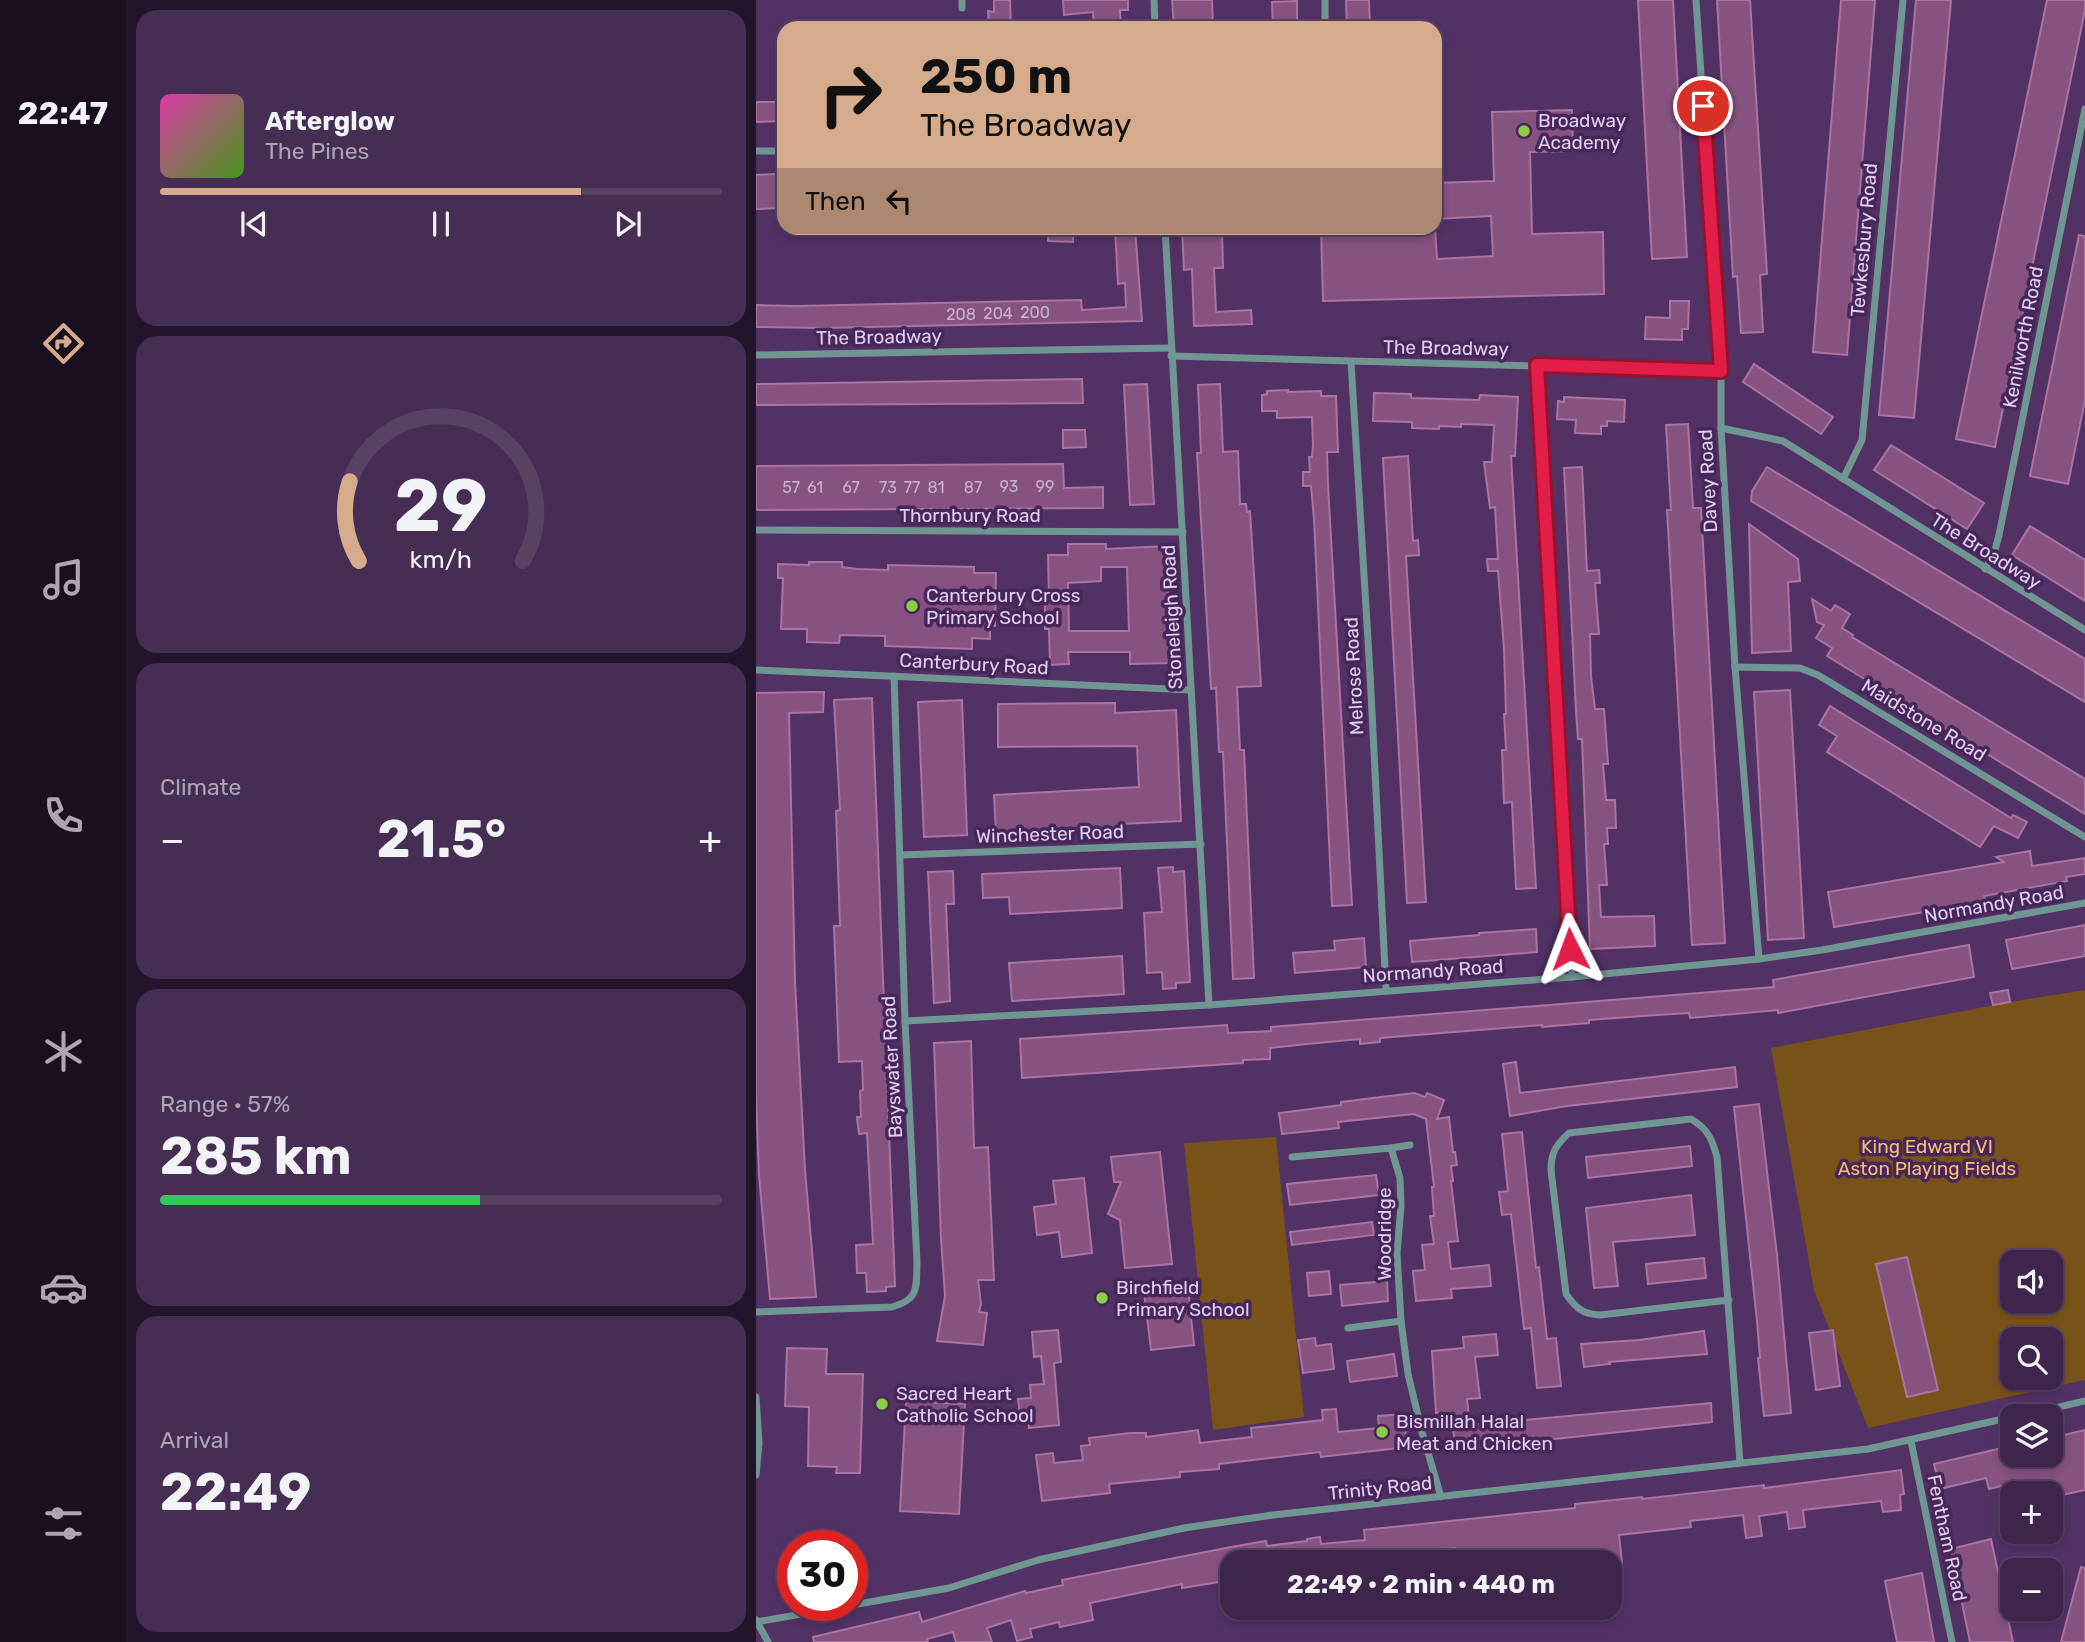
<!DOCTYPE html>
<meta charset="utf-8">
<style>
body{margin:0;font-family:Rubik,sans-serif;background:#452d53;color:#f1f3f6;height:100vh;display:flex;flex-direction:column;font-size:26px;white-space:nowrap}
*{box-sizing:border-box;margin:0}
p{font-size:23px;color:#ada5b5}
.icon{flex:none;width:38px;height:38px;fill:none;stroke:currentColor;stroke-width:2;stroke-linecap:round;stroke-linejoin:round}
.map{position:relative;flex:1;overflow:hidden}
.panel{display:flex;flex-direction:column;gap:10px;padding:10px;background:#22142a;width:630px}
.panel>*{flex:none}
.top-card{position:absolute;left:21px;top:21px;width:665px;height:214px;border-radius:21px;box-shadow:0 4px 10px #0003,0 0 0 2px #574264;background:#d6ab8b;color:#111;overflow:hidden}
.fabs{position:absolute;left:1244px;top:1250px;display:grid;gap:14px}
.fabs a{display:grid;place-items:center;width:63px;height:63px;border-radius:14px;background:#3e254c;box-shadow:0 4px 10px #0003,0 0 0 2px #574264;font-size:35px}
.speed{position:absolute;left:21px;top:1530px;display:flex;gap:14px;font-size:35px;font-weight:700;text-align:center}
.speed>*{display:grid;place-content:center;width:91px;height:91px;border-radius:50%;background:#3e254c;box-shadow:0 4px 10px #0003,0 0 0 2px #574264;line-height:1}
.speed .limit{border:10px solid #d22;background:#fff;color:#111}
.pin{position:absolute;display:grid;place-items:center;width:60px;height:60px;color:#fff;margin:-30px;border:4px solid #fff;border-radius:50%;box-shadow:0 2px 7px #0007}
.me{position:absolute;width:77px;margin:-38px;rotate:357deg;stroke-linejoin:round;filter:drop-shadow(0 0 5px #0008)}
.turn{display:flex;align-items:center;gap:24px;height:147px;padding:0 28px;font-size:32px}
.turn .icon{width:91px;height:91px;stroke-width:2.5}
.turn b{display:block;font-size:49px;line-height:60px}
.then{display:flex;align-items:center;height:66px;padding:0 28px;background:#0003;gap:14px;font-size:26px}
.big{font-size:52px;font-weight:700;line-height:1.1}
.panel .card{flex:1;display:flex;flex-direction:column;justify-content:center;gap:10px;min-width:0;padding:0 24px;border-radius:21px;background:#452d53}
.panel .dial{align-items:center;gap:0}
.dial svg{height:182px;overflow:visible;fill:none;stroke:#574264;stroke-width:7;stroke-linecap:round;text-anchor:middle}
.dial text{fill:#f1f3f6;stroke:none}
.song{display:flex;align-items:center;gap:21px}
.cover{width:84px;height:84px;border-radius:10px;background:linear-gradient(135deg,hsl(320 70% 55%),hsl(100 70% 35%))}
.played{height:7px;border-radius:4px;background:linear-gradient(90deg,#d6ab8b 75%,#574264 75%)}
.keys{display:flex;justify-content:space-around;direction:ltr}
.heat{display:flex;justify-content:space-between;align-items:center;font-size:38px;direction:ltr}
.charge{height:10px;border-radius:5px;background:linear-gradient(90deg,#34c759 57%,#574264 0)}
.trip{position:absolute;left:464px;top:1550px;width:402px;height:70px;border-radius:21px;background:#3e254c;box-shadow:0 4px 10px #0003,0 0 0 2px #574264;font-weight:700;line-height:70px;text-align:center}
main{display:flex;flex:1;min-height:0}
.tab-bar{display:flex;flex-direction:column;width:126px;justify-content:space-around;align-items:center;background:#190f1e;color:#ada5b5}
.tab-bar .icon{width:49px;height:49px}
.tab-bar .current{color:#d6ab8b}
.tab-bar b{font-size:32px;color:#f1f3f6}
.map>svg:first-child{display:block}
.green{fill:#79521a;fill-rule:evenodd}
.building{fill:#86527f;stroke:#aa73a2;stroke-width:2;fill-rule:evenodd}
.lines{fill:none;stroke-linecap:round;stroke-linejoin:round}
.street{stroke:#709694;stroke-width:7}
.route-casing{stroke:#92132f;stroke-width:18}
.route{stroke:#e11d48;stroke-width:12}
.poi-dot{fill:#8bce46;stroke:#472659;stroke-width:2.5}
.labels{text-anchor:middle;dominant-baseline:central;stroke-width:7;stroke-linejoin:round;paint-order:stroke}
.number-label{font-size:16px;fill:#caafd2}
.poi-label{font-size:19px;fill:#e1ceed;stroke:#472659;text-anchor:start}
.street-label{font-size:19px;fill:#e1ceed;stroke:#472659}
.park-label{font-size:19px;fill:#f8bd72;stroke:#472659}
</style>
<main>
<nav class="tab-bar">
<b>22:47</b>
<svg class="icon current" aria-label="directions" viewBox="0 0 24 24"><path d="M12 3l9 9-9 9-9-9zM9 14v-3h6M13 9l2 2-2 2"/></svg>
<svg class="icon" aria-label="music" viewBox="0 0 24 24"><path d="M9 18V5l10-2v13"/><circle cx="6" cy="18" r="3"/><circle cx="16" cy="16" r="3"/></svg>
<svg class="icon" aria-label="phone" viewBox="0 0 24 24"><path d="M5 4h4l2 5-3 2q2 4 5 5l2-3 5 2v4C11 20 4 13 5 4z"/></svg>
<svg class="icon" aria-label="climate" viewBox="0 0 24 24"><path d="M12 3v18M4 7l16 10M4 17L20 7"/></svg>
<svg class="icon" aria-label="car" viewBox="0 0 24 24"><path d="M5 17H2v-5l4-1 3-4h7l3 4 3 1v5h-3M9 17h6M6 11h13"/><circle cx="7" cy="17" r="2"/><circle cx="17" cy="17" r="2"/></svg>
<svg class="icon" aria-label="filters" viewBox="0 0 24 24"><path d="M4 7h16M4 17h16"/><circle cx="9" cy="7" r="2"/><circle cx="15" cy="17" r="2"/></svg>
</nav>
<section class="panel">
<div class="card">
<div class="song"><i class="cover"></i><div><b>Afterglow</b><p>The Pines</p></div></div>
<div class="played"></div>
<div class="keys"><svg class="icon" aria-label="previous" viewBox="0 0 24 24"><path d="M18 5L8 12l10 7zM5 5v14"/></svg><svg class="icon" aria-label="pause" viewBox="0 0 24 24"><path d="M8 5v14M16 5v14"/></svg><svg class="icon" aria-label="next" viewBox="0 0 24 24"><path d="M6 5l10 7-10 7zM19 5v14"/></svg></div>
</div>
<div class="card dial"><svg viewBox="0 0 100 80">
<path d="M14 69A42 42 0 1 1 86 69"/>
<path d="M14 69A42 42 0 0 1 10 34" stroke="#d6ab8b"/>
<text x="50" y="56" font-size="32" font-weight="700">29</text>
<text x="50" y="72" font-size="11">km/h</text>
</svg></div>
<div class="card"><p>Climate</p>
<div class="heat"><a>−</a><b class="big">21.5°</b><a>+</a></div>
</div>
<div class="card"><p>Range · 57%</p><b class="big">285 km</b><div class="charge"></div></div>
<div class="card"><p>Arrival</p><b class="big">22:49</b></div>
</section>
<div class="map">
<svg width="1329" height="1642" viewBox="0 0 1329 1642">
<rect width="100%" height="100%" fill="#523165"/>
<g class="green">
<path d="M1329 990V1380L1112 1428 1058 1290 1015 1048 1254 1002ZM1256 1262H1295V1300H1256ZM1256 1339H1295V1377H1256Z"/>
<path d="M520 1137 548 1417 457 1430 428 1143Z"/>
</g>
<g class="building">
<path d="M238 0H254L255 28H233L232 11 238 12Z"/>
<path d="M307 0H372V10H364L365 28H338L337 12 308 15Z"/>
<path d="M416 0H456L457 28H418Z"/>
<path d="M590 0H613L614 28H591Z"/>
<path d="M882 0H917L931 257 896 259Z"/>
<path d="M961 0H994L1011 274 1004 275 1007 332 985 333 981 276 977 277Z"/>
<path d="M1085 0H1119L1091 355 1057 352Z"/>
<path d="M1160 0H1195L1158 418 1123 415Z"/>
<path d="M1291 0H1329V10L1239 447 1200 439Z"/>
<path d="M541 1V28H517L516 2Z"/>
<path d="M0 102H28V121L0 122Z"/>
<path d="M816 110 817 151 774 152 776 234 847 232 848 294 567 301 565 228H679L681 259 737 256 735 216 679 219V183L738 181 736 112Z"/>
<path d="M18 174H28L26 208 0 209V175Z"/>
<path d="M292 228H317V242L292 241Z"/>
<path d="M359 228H379L386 321 67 328 0 327V305L40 306 325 300 326 310 370 307 369 283 362 284Z"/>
<path d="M426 228H466L467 268H458L460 312 495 310 496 324 438 326 436 269 428 270Z"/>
<path d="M1323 235 1329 236V400L1312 484 1274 476Z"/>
<path d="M914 301H933L932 329H926V340L889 339 890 317 914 318Z"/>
<path d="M998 364 1077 417 1065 434 987 382Z"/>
<path d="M326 379 327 403 0 405V384Z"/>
<path d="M391 384 398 504 374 505 368 385Z"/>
<path d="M464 384 467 452 482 451 484 504H490L491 512 494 511 505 686 481 687 484 750H488L498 978 477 979 467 752H463L460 688 455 689 441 453H445L442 385Z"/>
<path d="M532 390V392L565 391V396H580L582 452H571L572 485 596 905 576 906 558 519 555 486H547V472H554L553 457H556L557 445 556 417 521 418V411H506V395L511 394V391Z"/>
<path d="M618 393 655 394V398L723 400 724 395 762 397 759 456H755L780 888 760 889 756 802 748 803 746 750H750L748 714H750L748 649 742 571H732L731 559H742L739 507 734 508 728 462H736L738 425 705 424V427L683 426V429L656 428V422L617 421Z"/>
<path d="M808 397 869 400 868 422 851 421V426H845V434L819 433 820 420 801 419 802 401 808 402Z"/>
<path d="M932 424 937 508H945L969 943 936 945 911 510H915L910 425Z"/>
<path d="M307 430H329L330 447 307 448Z"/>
<path d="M1135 445 1228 503 1211 529 1118 470Z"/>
<path d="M652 456 657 541 662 540 663 555 650 556 670 902 651 903 627 458Z"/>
<path d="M307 464 308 488 347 487V508L0 510V466Z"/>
<path d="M826 467 831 571 843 570 844 583H839L843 634H834L835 676 839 709H848L852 764H847L850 800H859L860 828H851L852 844H848L851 885H843L845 917 898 916 899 946 834 949 826 739H822L820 711 808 468Z"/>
<path d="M1011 467 1329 659V702L995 501 996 491Z"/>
<path d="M993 524 1042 559 1044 581 1032 582 1035 651 996 653Z"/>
<path d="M1274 526 1329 560V601L1256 555Z"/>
<path d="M312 544H350V549L411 546 414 663 374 664V652H312L313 664 294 665 293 629H289V601H293L292 555H312ZM345 567H371L373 631H313L312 583 345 581Z"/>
<path d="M53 562H86V567L101 569 132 570V565L218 567V573H240L239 626H234V639L216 638V649L129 646V636L84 635 83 643 51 642V629H25L27 578H22V564L53 565Z"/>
<path d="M1056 599 1075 611 1079 605 1094 614 1086 628 1097 635 1096 637 1329 779V814L1071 656 1076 648 1060 638 1068 625 1061 622Z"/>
<path d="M1034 690 1048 938 1012 940 998 692Z"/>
<path d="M54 692H68L67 712 33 713 39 982 49 1170 60 1297 14 1299 3 1175 0 1097V693Z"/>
<path d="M116 698 139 1286 130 1287V1291L111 1292 110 1273H101L100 1245 117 1244 111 1133 103 1134 101 1117H105L104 1091 107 1090 106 1061 83 1062 78 926H84L80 811 84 810 78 700Z"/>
<path d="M206 700 211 835 168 837 162 702Z"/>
<path d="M359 703V713L420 710 425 821 364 824V827L240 833 238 795 383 787 381 746 242 747V704Z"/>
<path d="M1074 706 1255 818 1257 815 1271 822 1262 838 1238 826 1224 847 1071 752 1081 736 1063 725Z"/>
<path d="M1274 851 1276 866 1329 858V874L1310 877 1311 881 1228 896 1229 902 1078 927 1072 892 1248 862 1240 857Z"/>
<path d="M417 867V872L428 871 434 982 420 983V988L407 989 406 972 391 973 388 913 406 912 402 868Z"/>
<path d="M364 868 366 908 254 914 253 897 227 898 226 874Z"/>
<path d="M197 871 198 904H190L194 1001 178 1003 172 872Z"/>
<path d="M1329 925V956L1256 969 1250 940Z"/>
<path d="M780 929 781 952 656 962 654 941 723 935V933Z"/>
<path d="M608 938 610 967 539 973 537 953 579 950 578 941Z"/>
<path d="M1213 945 1218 977 1022 1013V1010L934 1018 933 1013 901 1015 833 1020V1023L786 1027V1025L624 1038V1042L604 1044V1039L551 1044 514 1048V1059L487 1060V1063L266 1078 264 1039 471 1025 472 1033 515 1031V1027L1018 987 1017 980Z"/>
<path d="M366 956 368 994 256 1001 253 963Z"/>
<path d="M1252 990 1254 1002 1237 1005 1234 993Z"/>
<path d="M215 1041 218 1148 232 1147 238 1280H222L225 1304 223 1312 231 1313 227 1345 181 1341 189 1296 185 1239 178 1043Z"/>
<path d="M760 1062 764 1093 979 1067 981 1087 811 1106 754 1116 747 1064Z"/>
<path d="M658 1093 669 1097 671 1093 688 1100 681 1119 693 1117 697 1152H699L701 1165 695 1166 697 1181H695L702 1241 692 1242 695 1269 733 1265 735 1286 695 1289 696 1298 660 1301 657 1271 669 1270 666 1245 678 1244 674 1216H678L676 1187H678L670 1119 658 1114 582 1122 583 1128 526 1134 523 1113 585 1105V1102Z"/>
<path d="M1003 1104 1021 1255 1035 1413 1008 1416 1002 1358H1004L1001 1321 978 1107Z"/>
<path d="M766 1132 780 1268 783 1267 791 1339 800 1338 805 1386 781 1388 775 1328 768 1329 755 1214 746 1215 743 1192 752 1191 746 1134Z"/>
<path d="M934 1146 936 1166 832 1178 830 1157Z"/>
<path d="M404 1152 416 1264 369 1268 364 1220 352 1214 365 1182H358L355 1157Z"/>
<path d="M620 1175 623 1195 534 1205 531 1184Z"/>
<path d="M328 1178 336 1253 306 1257 303 1232 281 1235 278 1207 300 1204 297 1181Z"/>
<path d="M935 1195 939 1235 857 1242 862 1286 838 1288 830 1208Z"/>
<path d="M616 1222 618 1235 536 1245 534 1232Z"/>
<path d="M1151 1257 1182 1390 1151 1397 1120 1264Z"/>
<path d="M948 1258 950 1278 892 1284 890 1264Z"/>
<path d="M573 1271 575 1294 553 1296 551 1273Z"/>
<path d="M631 1281 632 1301 586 1306 584 1285Z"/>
<path d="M432 1287 438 1345 395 1350 388 1292Z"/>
<path d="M302 1330 305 1362 298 1363 303 1425 273 1428 272 1414 264 1415 262 1399 275 1398 274 1385 288 1384 285 1356 278 1357 276 1332Z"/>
<path d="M1077 1330 1084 1386 1060 1390 1053 1333Z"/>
<path d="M948 1331 951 1354 853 1362 854 1364 828 1367 825 1344 883 1340Z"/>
<path d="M740 1334 742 1355 719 1357 724 1398 711 1399 714 1425 955 1403 956 1422 715 1448 714 1443 699 1445 695 1412 680 1413 676 1351 708 1348 707 1337Z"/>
<path d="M559 1338 560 1346 575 1344 578 1369 547 1373 542 1340Z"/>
<path d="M31 1348 71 1349 70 1374H107L104 1473H80L81 1467 52 1466 53 1407 29 1406Z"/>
<path d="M638 1354 641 1376 594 1382 591 1361Z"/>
<path d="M150 1401 209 1404 203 1514 144 1511Z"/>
<path d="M580 1409 582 1432 623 1428 622 1416 648 1414 651 1447 565 1457 564 1452 463 1464V1469L424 1472V1477L353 1484 354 1493 286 1501 280 1455 297 1453 298 1463 327 1460 325 1446 334 1445 333 1438 374 1433H390V1437L442 1430 444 1443 496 1437 495 1428 567 1420 566 1410Z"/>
<path d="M1329 1430V1490L1297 1497 1296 1493H1269L1266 1481 1233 1489 1230 1478 1184 1489 1178 1464 1250 1447 1252 1454H1295V1438Z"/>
<path d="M1145 1470 1148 1494 1144 1495 1145 1510 1127 1512 1125 1501 1047 1510 1049 1527 1033 1529 1031 1512 1003 1516 1006 1536 990 1538 987 1515 934 1521 935 1527 863 1535 866 1563H791L790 1551 737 1558 738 1563H701L699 1548 655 1552 656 1560 629 1563H476V1580L426 1588V1584L334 1603 337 1620 304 1627 303 1622 274 1629 276 1637 261 1641 255 1620 231 1628 236 1642H200L197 1632 171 1639 172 1642H58L57 1637 163 1612 166 1622 269 1591 270 1593 307 1585 306 1580 475 1547 510 1541 511 1546 551 1541V1539L564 1537 565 1544 609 1540 608 1530 819 1508V1504L886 1497V1499L1008 1485V1488Z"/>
<path d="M1235 1539 1257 1642H1214L1195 1549Z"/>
<path d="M1325 1567 1329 1568V1642H1305Z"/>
<path d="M1166 1573 1178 1642H1141L1129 1581Z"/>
</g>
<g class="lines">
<g class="street">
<path d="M206 0V8"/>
<path d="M398 0 399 28"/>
<path d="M569 0V24"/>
<path d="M940 0 965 371V428L979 667 1003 959"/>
<path d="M0 151H28"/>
<path d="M409 228 453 1005"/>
<path d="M0 355 415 348"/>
<path d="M415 356 965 371"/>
<path d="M595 362 614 673 630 989"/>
<path d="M781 365 816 977"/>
<path d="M965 428 1027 441 1329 630"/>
<path d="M1087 479 1106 440 1147 0"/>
<path d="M0 530 427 532"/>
<path d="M1229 569 1238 554 1243 535 1329 109"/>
<path d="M979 667 1044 668 1062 675 1329 837"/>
<path d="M0 670 435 690"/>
<path d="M145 855 445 844"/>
<path d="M149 1021 453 1005 816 977 1003 959 1066 950 1329 903"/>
<path d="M635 1148 654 1145"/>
<path d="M536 1157 635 1148 644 1178 645 1206 641 1253 645 1321 652 1374 666 1432 685 1497"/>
<path d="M973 1300 844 1315C826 1314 820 1308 810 1294L795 1170C795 1152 800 1145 813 1133L935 1119C952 1129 956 1139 961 1157L984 1462"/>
<path d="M0 1312 136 1307C164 1299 160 1287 161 1262L149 1021 138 676"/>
<path d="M592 1328 645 1321"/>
<path d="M0 1397 3 1443 0 1475"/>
<path d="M1264 1416 1329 1401"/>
<path d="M1155 1441 1196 1642"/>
<path d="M0 1620 12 1642"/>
<path d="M0 1622 193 1588 282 1560 428 1528 517 1515 1112 1449 1256 1417"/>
</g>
</g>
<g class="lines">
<defs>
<path id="route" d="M814 949 781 365 965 371 947 106"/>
</defs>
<use href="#route" class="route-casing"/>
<use href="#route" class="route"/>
</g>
<g class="poi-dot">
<circle cx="768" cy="131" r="7"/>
<circle cx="156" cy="606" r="7"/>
<circle cx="346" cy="1298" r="7"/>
<circle cx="126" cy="1404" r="7"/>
<circle cx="626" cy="1432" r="7"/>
</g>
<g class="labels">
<g class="number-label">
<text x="279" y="312">200</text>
<text x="242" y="313">204</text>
<text x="205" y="314">208</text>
<text x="253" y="486">93</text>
<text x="289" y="486">99</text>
<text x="35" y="487">57</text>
<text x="59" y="487">61</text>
<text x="95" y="487">67</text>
<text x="132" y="487">73</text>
<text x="156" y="487">77</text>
<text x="180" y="487">81</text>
<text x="217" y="487">87</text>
</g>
<g class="poi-label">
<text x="782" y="120">Broadway<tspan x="782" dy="22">Academy</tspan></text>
<text x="170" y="595">Canterbury Cross<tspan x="170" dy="22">Primary School</tspan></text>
<text x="360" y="1287">Birchfield<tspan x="360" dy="22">Primary School</tspan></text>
<text x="140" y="1393">Sacred Heart<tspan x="140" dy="22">Catholic School</tspan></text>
<text x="640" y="1421">Bismillah Halal<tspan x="640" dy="22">Meat and Chicken</tspan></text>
</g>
<g class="street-label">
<text transform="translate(1108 240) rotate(-85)">Tewkesbury Road</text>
<text transform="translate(123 337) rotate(-1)">The Broadway</text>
<text transform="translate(1267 337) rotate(-79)">Kenilworth Road</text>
<text transform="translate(690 348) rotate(1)">The Broadway</text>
<text transform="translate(952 481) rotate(-93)">Davey Road</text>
<text x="214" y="515">Thornbury Road</text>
<text transform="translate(1230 551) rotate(32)">The Broadway</text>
<text transform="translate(416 617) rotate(-93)">Stoneleigh Road</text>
<text transform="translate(218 664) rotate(3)">Canterbury Road</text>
<text transform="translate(598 676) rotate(-93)">Melrose Road</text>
<text transform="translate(1168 720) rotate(31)">Maidstone Road</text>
<text transform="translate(294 834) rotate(-2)">Winchester Road</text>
<text transform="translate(1238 904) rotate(-10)">Normandy Road</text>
<text transform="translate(677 971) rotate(-4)">Normandy Road</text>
<text transform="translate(136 1067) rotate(-93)">Bayswater Road</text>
<text transform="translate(628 1234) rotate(-90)">Woodridge</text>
<text transform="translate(624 1488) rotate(-6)">Trinity Road</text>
<text transform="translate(1191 1538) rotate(78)">Fentham Road</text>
</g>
<g class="park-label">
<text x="1171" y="1146">King Edward VI<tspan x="1171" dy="22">Aston Playing Fields</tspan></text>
</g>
</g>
</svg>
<div class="fabs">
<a><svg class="icon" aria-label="sound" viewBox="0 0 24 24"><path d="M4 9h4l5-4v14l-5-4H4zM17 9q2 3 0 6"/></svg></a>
<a><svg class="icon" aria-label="search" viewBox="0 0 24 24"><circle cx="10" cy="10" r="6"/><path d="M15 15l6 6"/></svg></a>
<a><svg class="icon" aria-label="layers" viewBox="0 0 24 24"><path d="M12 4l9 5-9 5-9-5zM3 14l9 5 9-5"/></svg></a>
<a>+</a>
<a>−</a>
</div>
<div class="speed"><div class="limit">30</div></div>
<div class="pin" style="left:947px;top:106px;background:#d93025"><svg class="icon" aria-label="arrive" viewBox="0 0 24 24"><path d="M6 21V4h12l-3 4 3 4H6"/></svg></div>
<svg class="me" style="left:814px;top:949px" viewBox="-20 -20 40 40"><path d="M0-17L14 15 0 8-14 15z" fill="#e11d48" stroke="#fff" stroke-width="4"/></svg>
<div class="trip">22:49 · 2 min · 440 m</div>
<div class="top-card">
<div class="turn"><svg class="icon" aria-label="right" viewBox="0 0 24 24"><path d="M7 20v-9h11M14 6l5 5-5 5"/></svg><div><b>250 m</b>The Broadway</div></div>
<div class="then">Then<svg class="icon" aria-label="left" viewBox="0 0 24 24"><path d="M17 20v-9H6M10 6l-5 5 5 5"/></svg></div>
</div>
</div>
</main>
